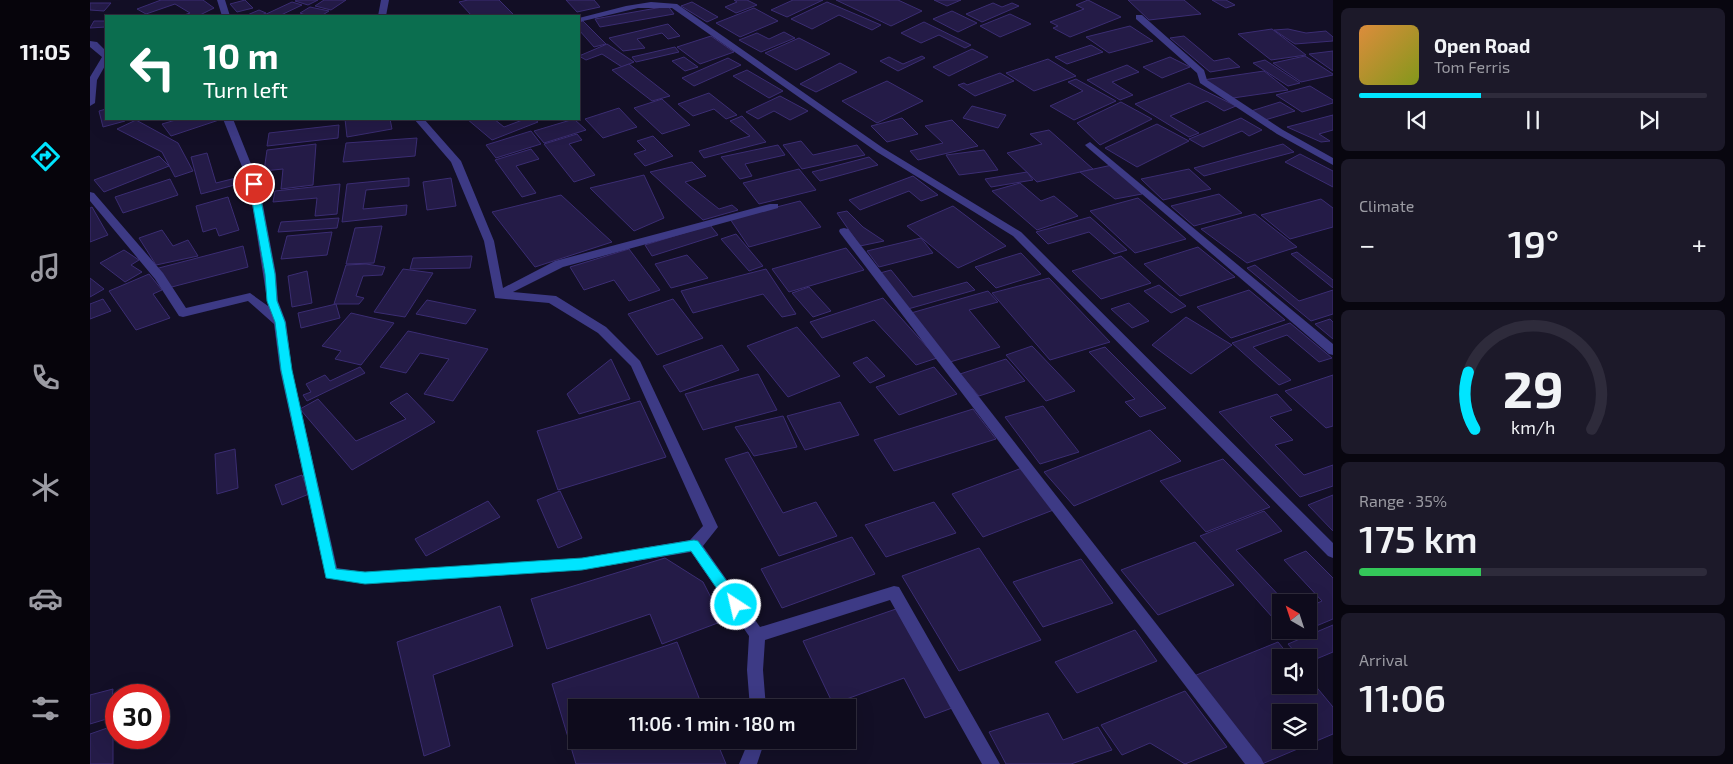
<!DOCTYPE html>
<meta charset="utf-8">
<style>
body{margin:0;font-family:"Exo 2",sans-serif;background:#1c1929;color:#f1f3f6;height:100vh;display:flex;flex-direction:column;font-size:19px;white-space:nowrap}
*{box-sizing:border-box;margin:0}
p{font-size:16px;color:#9b9ba3}
.icon{flex:none;width:28px;height:28px;fill:none;stroke:currentColor;stroke-width:2;stroke-linecap:round;stroke-linejoin:round}
.map{position:relative;flex:1;overflow:hidden}
.drawer{display:flex;flex-direction:column;gap:8px;padding:8px;background:#08060f;width:400px}
.drawer>*{flex:none}
.top-card{position:absolute;left:15px;top:15px;width:475px;height:105px;border-radius:0px;box-shadow:0 5px 20px #0002,0 0 0 1px #2e2b3b;background:#0b6e4f;color:#fff;overflow:hidden}
.needle{width:32px;rotate:321deg}
.controls{position:absolute;left:1182px;top:594px;display:grid;gap:10px}
.controls a{display:grid;place-items:center;width:45px;height:45px;border-radius:0px;background:#0e0b1c;box-shadow:0 5px 20px #0002,0 0 0 1px #2e2b3b;font-size:25px}
.speed{position:absolute;left:15px;top:684px;display:flex;gap:10px;font-size:25px;font-weight:700;text-align:center}
.speed>*{display:grid;place-content:center;width:65px;height:65px;border-radius:50%;background:#0e0b1c;box-shadow:0 5px 20px #0002,0 0 0 1px #2e2b3b;line-height:1}
.speed .limit{border:8px solid #d22;background:#fff;color:#111}
.pin{position:absolute;display:grid;place-items:center;width:42px;height:42px;color:#fff;margin:-21px;border:2px solid #fff;border-radius:50%;box-shadow:0 1px 5px #0007}
.me{position:absolute;width:55px;margin:-28px;rotate:325deg;stroke-linejoin:round;filter:drop-shadow(0 0 4px #0008)}
.turn{display:flex;align-items:center;gap:18px;height:105px;padding:0 15px;font-size:22px}
.turn .icon{width:65px;height:65px;stroke-width:2.5}
.turn b{display:block;font-size:35px;line-height:42px}
.big{font-size:38px;font-weight:600;line-height:1.1}
.drawer .card{flex:1;display:flex;flex-direction:column;justify-content:center;gap:8px;min-width:0;padding:0 18px;border-radius:8px;background:#1c1929}
.drawer .dial{align-items:center;gap:0}
.dial svg{height:130px;overflow:visible;fill:none;stroke:#2e2b3b;stroke-width:7;stroke-linecap:round;text-anchor:middle}
.dial text{fill:#f1f3f6;stroke:none}
.song{display:flex;align-items:center;gap:15px}
.cover{width:60px;height:60px;border-radius:8px;background:linear-gradient(135deg,hsl(30 70% 55%),hsl(70 70% 35%))}
.played{height:5px;border-radius:2px;background:linear-gradient(90deg,#00e5ff 35%,#2e2b3b 35%)}
.keys{display:flex;justify-content:space-around;direction:ltr}
.heat{display:flex;justify-content:space-between;align-items:center;font-size:28px;direction:ltr}
.charge{height:8px;border-radius:4px;background:linear-gradient(90deg,#34c759 35%,#2e2b3b 0)}
.trip{position:absolute;left:478px;top:699px;width:288px;height:50px;border-radius:0px;background:#0e0b1c;box-shadow:0 5px 20px #0002,0 0 0 1px #2e2b3b;font-weight:600;line-height:50px;text-align:center}
main{display:flex;flex:1;min-height:0}
.dock{display:flex;flex-direction:column;width:90px;justify-content:space-around;align-items:center;background:#06040b;color:#9b9ba3}
.dock .icon{width:35px;height:35px}
.dock .selected{color:#00e5ff}
.dock b{font-size:22px;color:#f1f3f6}
.map>svg:first-child{display:block}
.building{fill:#241b47;stroke:#3b2d73;fill-rule:evenodd}
.lines{fill:none;stroke-linecap:round;stroke-linejoin:round}
.minor{fill:#3d3a85;fill-rule:evenodd}
.route{fill:#00e5ff;stroke:#0095a6}
</style>
<main>
<nav class="dock">
<b>11:05</b>
<svg class="icon selected" aria-label="directions" viewBox="0 0 24 24"><path d="M12 3l9 9-9 9-9-9zM9 14v-3h6M13 9l2 2-2 2"/></svg>
<svg class="icon" aria-label="music" viewBox="0 0 24 24"><path d="M9 18V5l10-2v13"/><circle cx="6" cy="18" r="3"/><circle cx="16" cy="16" r="3"/></svg>
<svg class="icon" aria-label="phone" viewBox="0 0 24 24"><path d="M5 4h4l2 5-3 2q2 4 5 5l2-3 5 2v4C11 20 4 13 5 4z"/></svg>
<svg class="icon" aria-label="climate" viewBox="0 0 24 24"><path d="M12 3v18M4 7l16 10M4 17L20 7"/></svg>
<svg class="icon" aria-label="car" viewBox="0 0 24 24"><path d="M5 17H2v-5l4-1 3-4h7l3 4 3 1v5h-3M9 17h6M6 11h13"/><circle cx="7" cy="17" r="2"/><circle cx="17" cy="17" r="2"/></svg>
<svg class="icon" aria-label="filters" viewBox="0 0 24 24"><path d="M4 7h16M4 17h16"/><circle cx="9" cy="7" r="2"/><circle cx="15" cy="17" r="2"/></svg>
</nav>
<div class="map">
<svg width="1243" height="764" viewBox="0 0 1243 764">
<rect width="100%" height="100%" fill="#130f26"/>
<g class="building">
<path d="M71 0H113L124 8 108 16H91L100 13 85 4 56 14 47 9Z"/>
<path d="M155 0 163 8 147 12 140 4Z"/>
<path d="M207 0H228L218 5 205 1Z"/>
<path d="M234 0H256L241 10 225 6Z"/>
<path d="M378 0H409L424 15 382 16 369 2Z"/>
<path d="M476 0H504L510 7 487 12Z"/>
<path d="M644 0H657L667 5 646 13 635 7 647 2Z"/>
<path d="M703 0H733L697 17 681 10Z"/>
<path d="M746 0H808L832 11 801 26Z"/>
<path d="M844 0H871L857 6Z"/>
<path d="M998 0 1031 17 980 37 963 28 968 26 960 22 994 9 986 5Z"/>
<path d="M1038 0H1094L1111 14 1059 20Z"/>
<path d="M1122 0H1136L1145 5 1136 8Z"/>
<path d="M202 2 212 5 189 16H172Z"/>
<path d="M602 2 628 17 617 22 591 6Z"/>
<path d="M737 2 791 25 782 30 749 15 722 29 701 19Z"/>
<path d="M0 3H21L14 11 0 10Z"/>
<path d="M903 3 912 7 922 3 929 6 892 22 876 14Z"/>
<path d="M578 6 584 14 510 27 505 19Z"/>
<path d="M220 7 239 11 231 16H218L210 13Z"/>
<path d="M664 8 688 21 650 37 626 23Z"/>
<path d="M169 10 176 13 170 16H155Z"/>
<path d="M862 11 887 23 868 32 843 19Z"/>
<path d="M920 14 941 24 910 37 890 26Z"/>
<path d="M4 21H16V27L0 28Z"/>
<path d="M493 21 516 44 504 47 489 30V22Z"/>
<path d="M834 22 881 45 875 48 849 35 831 43 811 33Z"/>
<path d="M578 24 590 36 578 39 572 33 547 39 555 48 533 51 519 38Z"/>
<path d="M1040 26 1063 41 1019 53 996 37Z"/>
<path d="M1182 29 1216 55 1181 60 1148 34Z"/>
<path d="M1198 29 1216 33 1236 31 1243 37V41L1205 44 1184 30Z"/>
<path d="M694 32 705 38 671 52 649 40 667 33 679 39Z"/>
<path d="M621 36 644 52 610 64 587 47Z"/>
<path d="M1094 36 1124 61 1139 58 1150 67 1120 72 1080 38Z"/>
<path d="M709 38 740 54 706 70 675 53Z"/>
<path d="M517 44 544 62 532 67 512 54 496 60 489 56Z"/>
<path d="M1001 45 1013 52 977 64 965 57Z"/>
<path d="M585 47 589 52 546 62 542 57Z"/>
<path d="M882 49 898 57 859 76 843 67Z"/>
<path d="M1243 51V71L1219 54Z"/>
<path d="M832 56 835 58 808 71 790 61 799 57 813 64Z"/>
<path d="M1215 56 1243 74V75L1211 82 1183 63Z"/>
<path d="M594 57 608 67 595 71 582 61Z"/>
<path d="M1080 57 1100 67 1072 78 1053 67Z"/>
<path d="M638 58 651 65 604 86 592 78Z"/>
<path d="M958 59 986 76 944 91 916 73Z"/>
<path d="M1175 60 1210 83 1198 86 1163 63Z"/>
<path d="M750 63 767 72 726 92 710 84Z"/>
<path d="M539 64 580 96 562 101 522 70Z"/>
<path d="M1037 65 1049 72 1022 82 1043 95 1030 100 997 80Z"/>
<path d="M657 70 693 91 679 98 643 76Z"/>
<path d="M1174 71 1198 90 1143 98 1113 80Z"/>
<path d="M910 73 924 81 885 96 868 85 874 83 877 85Z"/>
<path d="M986 79 1026 101 984 120 960 106 993 91 978 82Z"/>
<path d="M797 81 833 101 787 123 752 101Z"/>
<path d="M1099 83 1146 106 1134 111 1117 101 1080 116 1109 133 1099 137 1045 104Z"/>
<path d="M1220 86 1243 100V103L1212 112 1186 95Z"/>
<path d="M619 93 647 115 636 119 624 109 603 116 588 104Z"/>
<path d="M690 96 718 111 700 120 684 111 668 119 656 112Z"/>
<path d="M572 99 600 125 572 134 544 108Z"/>
<path d="M1031 102 1062 119 1010 145 987 123Z"/>
<path d="M1190 102 1205 111 1175 120 1161 111Z"/>
<path d="M882 106 916 115 908 128 873 118Z"/>
<path d="M529 108 547 127 513 138 495 119Z"/>
<path d="M16 109V119H34L35 121 13 127 9 111Z"/>
<path d="M1243 115V130L1229 134 1240 141 1231 142 1197 127Z"/>
<path d="M652 116 676 142 614 158 609 151 660 136 640 121Z"/>
<path d="M812 118 828 134 797 142 781 126Z"/>
<path d="M1151 118 1172 130 1159 136 1152 131 1113 147 1099 139Z"/>
<path d="M89 119H127L129 120 81 136 72 124Z"/>
<path d="M255 119H300L302 129 257 137Z"/>
<path d="M377 119H404L414 127 435 119H444L448 122 402 140Z"/>
<path d="M484 119 496 130 454 143 444 131Z"/>
<path d="M46 120 88 143 103 171 85 177 72 152 27 129Z"/>
<path d="M862 120 888 146 828 160 820 151 853 143 835 126Z"/>
<path d="M1067 124 1099 141 1047 167 1015 148Z"/>
<path d="M249 125 248 138 177 146 179 133Z"/>
<path d="M959 130 1003 169 947 182 917 153 952 144 940 134Z"/>
<path d="M441 131 451 144 406 158 396 145Z"/>
<path d="M487 134 492 140 479 144 505 175 484 182 454 144Z"/>
<path d="M563 136 583 156 555 166 544 154 556 150 547 141Z"/>
<path d="M327 138 325 156 253 162 256 143Z"/>
<path d="M711 141 723 155 767 145 775 155 712 169 693 145Z"/>
<path d="M226 144 223 185 191 189 193 169 174 171 177 150Z"/>
<path d="M1193 144 1204 152 1114 176 1104 168Z"/>
<path d="M688 145 695 155 655 164 662 176 650 179 631 157Z"/>
<path d="M441 149 449 159 426 166 446 193 432 197 405 160Z"/>
<path d="M894 150 908 170 869 175 856 155Z"/>
<path d="M117 153 126 183 150 177 152 183 111 194 101 157Z"/>
<path d="M1210 154 1243 171V187L1195 162Z"/>
<path d="M69 156 79 166 14 192 4 180Z"/>
<path d="M779 157 788 165 730 181 722 172Z"/>
<path d="M602 162 616 176 595 182 629 209 642 205 648 210 613 220 560 172Z"/>
<path d="M1022 165 1052 194 1025 199 990 172Z"/>
<path d="M709 169 726 190 669 204 653 183Z"/>
<path d="M1099 169 1121 189 1073 200 1051 179Z"/>
<path d="M937 172 943 180 901 187 895 179Z"/>
<path d="M554 175 574 218 544 231 500 188Z"/>
<path d="M823 176 848 195 831 201 819 191 770 210 759 200Z"/>
<path d="M319 178V186L276 190 273 209 317 205 316 215 252 222 257 184Z"/>
<path d="M361 178 366 206 337 210 333 182Z"/>
<path d="M80 179 88 195 33 213 25 197Z"/>
<path d="M930 183 951 201 964 196 988 216 947 230 902 191Z"/>
<path d="M250 184 247 214 225 216 227 198 183 202 185 191Z"/>
<path d="M1129 194 1152 213 1104 226 1081 206Z"/>
<path d="M471 195 522 242 445 267 402 212Z"/>
<path d="M138 197 149 230 129 236 126 228 113 232 106 206Z"/>
<path d="M1048 198 1096 239 1045 253 1000 211Z"/>
<path d="M1231 199 1243 208V227L1200 239 1171 215Z"/>
<path d="M710 201 731 227 659 247 640 219Z"/>
<path d="M863 206 916 246 868 268 817 226Z"/>
<path d="M2 207 18 235 0 242V208Z"/>
<path d="M757 211 773 227 794 241 770 246 747 213Z"/>
<path d="M1165 214 1207 247 1157 263 1111 229Z"/>
<path d="M1000 217 1037 250 1024 254 999 232 958 244 946 232Z"/>
<path d="M249 218 247 228 188 232 191 222Z"/>
<path d="M620 225 628 235 562 256 555 245Z"/>
<path d="M292 226 284 263 256 264 265 228Z"/>
<path d="M72 230 83 246 98 240 108 256 66 265 49 238Z"/>
<path d="M242 232 237 255 191 259 197 236Z"/>
<path d="M646 234 673 266 659 271 631 239Z"/>
<path d="M831 238 843 253 789 267 777 251Z"/>
<path d="M153 246 158 267 78 288 65 269Z"/>
<path d="M1108 247 1145 277 1090 296 1054 264Z"/>
<path d="M756 248 774 270 699 292 682 269Z"/>
<path d="M539 249 570 290 539 301 524 280 494 290 480 267Z"/>
<path d="M34 250 49 260 41 265 52 272 35 282 10 263Z"/>
<path d="M1207 252 1243 280V288L1201 254Z"/>
<path d="M931 253 951 274 906 288 885 267Z"/>
<path d="M597 255 618 278 581 288 565 264Z"/>
<path d="M382 256 380 268 320 269 323 258Z"/>
<path d="M1031 256 1061 283 1011 299 982 271Z"/>
<path d="M276 264 295 267 292 275 273 276 266 296 274 298 269 304H244L256 265Z"/>
<path d="M1165 265 1209 301 1243 290V314L1221 321 1157 268Z"/>
<path d="M313 269 343 273 315 317 284 312Z"/>
<path d="M676 269 706 314 692 317 673 294 603 313 591 291Z"/>
<path d="M801 270 823 297 877 282 885 290 818 309 790 273Z"/>
<path d="M217 271 222 303 202 307 198 276Z"/>
<path d="M59 274 72 290 63 294 80 318 46 330 19 291Z"/>
<path d="M0 278 14 289 0 297Z"/>
<path d="M959 278 1020 342 960 360 902 293Z"/>
<path d="M1069 285 1096 306 1081 313 1054 291Z"/>
<path d="M719 287 741 311 723 317 702 293Z"/>
<path d="M1159 290 1195 320 1141 338 1107 307Z"/>
<path d="M898 291 908 302 879 310 910 347 860 362 821 313Z"/>
<path d="M793 298 847 358 826 365 784 320 732 338 720 322Z"/>
<path d="M13 299 21 311 0 319V304Z"/>
<path d="M583 299 613 338 567 355 538 314Z"/>
<path d="M337 300 386 310 376 324 326 314Z"/>
<path d="M1039 303 1059 321 1042 328 1021 309Z"/>
<path d="M246 304 250 318 211 328 208 313Z"/>
<path d="M261 313 304 323 271 365 245 359 251 351 232 346Z"/>
<path d="M1096 317 1142 345 1101 374 1062 345Z"/>
<path d="M1240 319 1243 322V339L1225 324Z"/>
<path d="M1200 323 1242 358 1229 362 1197 335 1163 347 1201 380 1189 385 1142 343Z"/>
<path d="M707 327 750 376 698 397 657 346Z"/>
<path d="M318 331 398 349 363 401 334 394 359 359 330 353 316 373 290 367Z"/>
<path d="M632 345 649 370 590 392 573 366Z"/>
<path d="M942 346 985 391 956 401 916 355Z"/>
<path d="M1015 347 1076 408 1050 417 1035 402 1045 399 999 352Z"/>
<path d="M777 357 795 376 780 383 763 363Z"/>
<path d="M521 359 540 399 489 414 477 394Z"/>
<path d="M916 359 935 381 889 396 870 374Z"/>
<path d="M270 367 275 373 217 401 213 395 221 392 216 384 235 375 240 381Z"/>
<path d="M844 367 867 394 809 415 786 387Z"/>
<path d="M668 374 687 410 613 430 595 394Z"/>
<path d="M1243 375V426L1236 428 1195 391Z"/>
<path d="M317 393 345 422 262 470 210 409 228 399 266 441 316 419 300 403Z"/>
<path d="M1187 394 1202 410 1180 417 1203 440 1185 445 1214 475 1243 465V486L1210 497 1129 412Z"/>
<path d="M550 401 576 457 468 490 447 431Z"/>
<path d="M750 402 769 435 715 450 697 416Z"/>
<path d="M953 406 989 452 950 464 915 417Z"/>
<path d="M883 409 906 439 804 471 784 440Z"/>
<path d="M693 416 707 447 664 456 645 427Z"/>
<path d="M1060 430 1091 461 984 506 954 472Z"/>
<path d="M145 449 148 488 127 494 125 454Z"/>
<path d="M658 452 693 513 726 502 747 536 689 556 635 459Z"/>
<path d="M1133 459 1180 507 1116 532 1070 481Z"/>
<path d="M932 468 966 509 893 537 862 494Z"/>
<path d="M212 475 219 494 192 505 185 485Z"/>
<path d="M470 491 492 538 468 548 447 500Z"/>
<path d="M1243 495V531L1218 505Z"/>
<path d="M398 501 410 517 336 556 325 539Z"/>
<path d="M844 502 866 533 796 557 775 525Z"/>
<path d="M1174 511 1192 531 1146 550 1195 602H1191V627L1110 536Z"/>
<path d="M762 537 785 574 692 608 671 569Z"/>
<path d="M1105 542 1144 585 1068 615 1031 570Z"/>
<path d="M889 548 951 640 869 671 812 576Z"/>
<path d="M1216 551 1243 578V619L1219 629V607L1232 601 1194 560Z"/>
<path d="M575 558 613 582 633 621 572 644 560 614 457 649 441 599Z"/>
<path d="M991 559 1023 603 953 627 923 582Z"/>
<path d="M410 606 423 646 343 675 360 746 334 756 307 642Z"/>
<path d="M806 609 862 708 835 718 814 678 743 704 713 641Z"/>
<path d="M1243 625V652L1219 662V658H1210L1198 644Z"/>
<path d="M1045 630 1067 661 987 693 965 662Z"/>
<path d="M1194 630H1217L1200 637Z"/>
<path d="M587 642 613 708H486V740H626L636 764H486L462 684Z"/>
<path d="M1188 642 1201 658H1191V685H1219V678L1243 707V734L1172 764 1104 676ZM1191 712H1219V740H1191Z"/>
<path d="M23 689 20 718 0 724V695Z"/>
<path d="M1095 691 1137 747 1095 764 1060 743 1032 755 1011 725Z"/>
<path d="M958 713 973 740 1008 727 1022 750 981 764H916L899 732Z"/>
<path d="M23 726V764H0V734Z"/>
</g>
<g class="lines">
<g class="minor">
<path d="M127 0H135L140 16H132Z"/>
<path d="M291 0H299L296 16H288Z"/>
<path d="M561 2 587 4 793 148 931 232 1243 543V558L1238 556 923 236 787 152 582 8H548L489 22V18L536 6Z"/>
<path d="M1046 15H1052L1114 70 1117 80 1193 130 1243 158V165L1187 134 1110 83 1107 73 1046 19Z"/>
<path d="M0 41 7 42 16 51V64L7 80 5 103 0 106V77L12 57 0 47Z"/>
<path d="M133 119H143L169 184 186 274 188 301 196 322 202 370 247 568 275 572 492 558 600 540 613 526 541 366 508 333 459 303 405 298 394 241 361 162 324 119H334L371 161 404 241 413 288 465 261 680 204H688V208L473 267 423 292 466 296 516 327 550 361 628 527 613 546 670 627 804 586 809 587 910 764H892L800 600 675 640 673 670 676 708H660L657 670 659 636 601 552 492 570 275 584 236 578 190 370 184 324 158 301 93 317 89 316 65 279 0 201V192L4 193 73 273 96 308 160 293 178 306 159 184Z"/>
<path d="M1000 142 1243 344V355L1239 354 997 147 995 145Z"/>
<path d="M754 228 758 229 1171 758 1174 764H1155L750 233 749 231 750 229Z"/>
<path d="M659 740H675L667 764H649Z"/>
</g>
</g>
<path class="route" d="M164 181 168 184 185 274 187 301 195 322 202 370 246 569 275 572 492 558 604 540 608 541 651 601 653 605 651 609 646 611 641 609 601 551 492 570 275 584 236 578 191 370 185 322 177 301 175 274 159 184Z"/>
</svg>
<div class="controls">
<a><svg class="needle" viewBox="-14 -14 28 28"><path d="M0-13l5 13h-10z" fill="#e53935"/><path d="M0 13l5-13h-10z" fill="#9b9ba3"/></svg></a>
<a><svg class="icon" aria-label="sound" viewBox="0 0 24 24"><path d="M4 9h4l5-4v14l-5-4H4zM17 9q2 3 0 6"/></svg></a>
<a><svg class="icon" aria-label="layers" viewBox="0 0 24 24"><path d="M12 4l9 5-9 5-9-5zM3 14l9 5 9-5"/></svg></a>
</div>
<div class="speed"><div class="limit">30</div></div>
<div class="pin" style="left:164px;top:184px;background:#d93025"><svg class="icon" aria-label="arrive" viewBox="0 0 24 24"><path d="M6 21V4h12l-3 4 3 4H6"/></svg></div>
<svg class="me" style="left:646px;top:605px" viewBox="-20 -20 40 40"><circle r="17" fill="#00e5ff" stroke="#fff" stroke-width="3"/><path d="M0-11L8 9 0 5-8 9z" fill="#fff"/></svg>
<div class="trip">11:06 · 1 min · 180 m</div>
<div class="top-card">
<div class="turn"><svg class="icon" aria-label="left" viewBox="0 0 24 24"><path d="M17 20v-9H6M10 6l-5 5 5 5"/></svg><div><b>10 m</b>Turn left</div></div>
</div>
</div>
<section class="drawer">
<div class="card">
<div class="song"><i class="cover"></i><div><b>Open Road</b><p>Tom Ferris</p></div></div>
<div class="played"></div>
<div class="keys"><svg class="icon" aria-label="previous" viewBox="0 0 24 24"><path d="M18 5L8 12l10 7zM5 5v14"/></svg><svg class="icon" aria-label="pause" viewBox="0 0 24 24"><path d="M8 5v14M16 5v14"/></svg><svg class="icon" aria-label="next" viewBox="0 0 24 24"><path d="M6 5l10 7-10 7zM19 5v14"/></svg></div>
</div>
<div class="card"><p>Climate</p>
<div class="heat"><a>−</a><b class="big">19°</b><a>+</a></div>
</div>
<div class="card dial"><svg viewBox="0 0 100 80">
<path d="M14 69A42 42 0 1 1 86 69"/>
<path d="M14 69A42 42 0 0 1 10 34" stroke="#00e5ff"/>
<text x="50" y="56" font-size="32" font-weight="700">29</text>
<text x="50" y="72" font-size="11">km/h</text>
</svg></div>
<div class="card"><p>Range · 35%</p><b class="big">175 km</b><div class="charge"></div></div>
<div class="card"><p>Arrival</p><b class="big">11:06</b></div>
</section>
</main>
